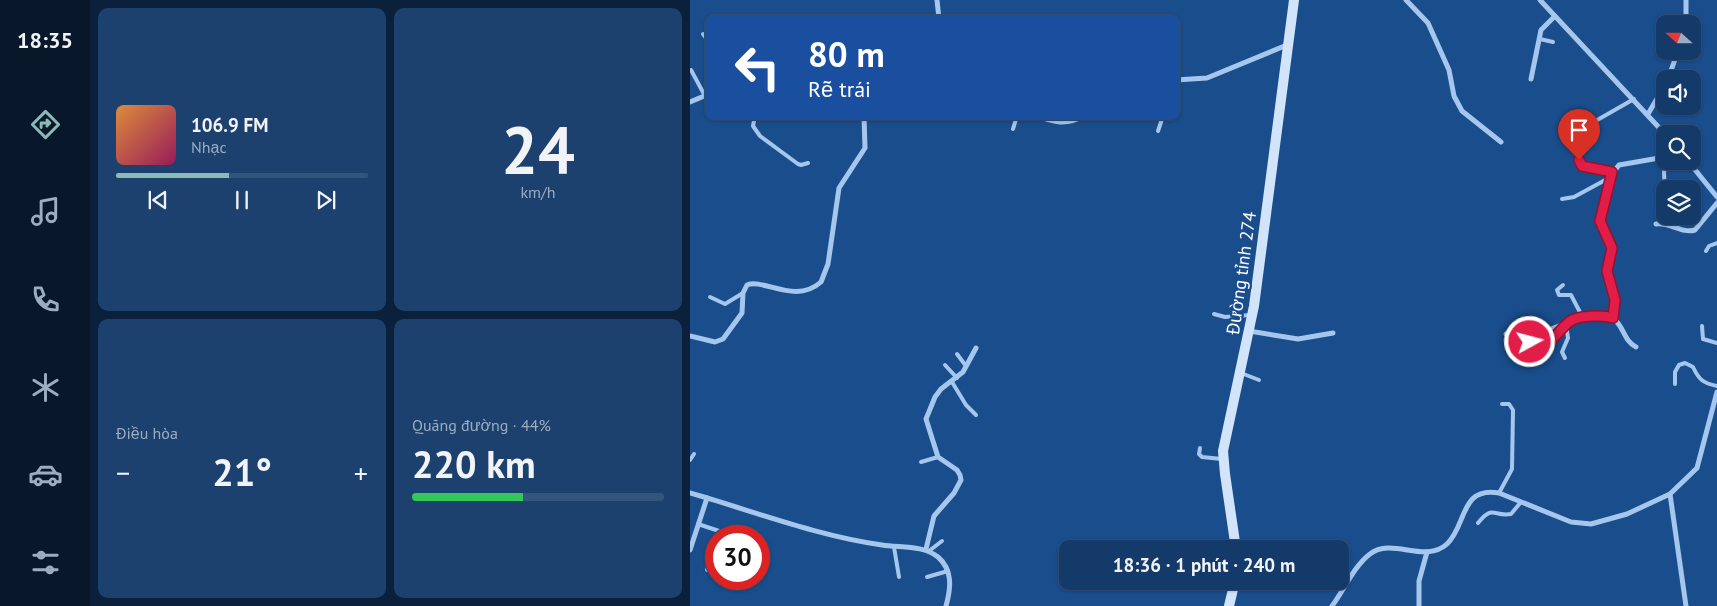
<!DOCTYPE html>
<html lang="vi">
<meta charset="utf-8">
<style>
body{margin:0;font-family:"PT Sans",sans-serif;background:#1d416f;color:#f1f3f6;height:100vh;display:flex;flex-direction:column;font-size:19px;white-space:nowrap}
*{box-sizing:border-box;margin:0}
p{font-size:16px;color:#9dadc0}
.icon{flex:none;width:28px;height:28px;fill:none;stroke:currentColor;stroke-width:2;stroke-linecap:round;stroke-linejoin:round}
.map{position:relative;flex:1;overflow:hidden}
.sheet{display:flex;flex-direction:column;gap:8px;padding:8px;background:#0b203a;width:600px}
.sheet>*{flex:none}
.top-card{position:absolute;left:15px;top:15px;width:475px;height:105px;border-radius:10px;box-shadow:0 1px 4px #0004,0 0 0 1px #33547d;background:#1a4fa0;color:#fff;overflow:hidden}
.needle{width:32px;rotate:291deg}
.buttons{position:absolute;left:966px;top:15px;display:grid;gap:10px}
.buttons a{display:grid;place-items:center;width:45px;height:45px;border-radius:10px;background:#143a69;box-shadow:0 1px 4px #0004,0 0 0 1px #33547d;font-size:25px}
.speed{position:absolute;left:15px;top:525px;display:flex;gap:10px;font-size:25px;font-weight:700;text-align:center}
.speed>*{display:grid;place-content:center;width:65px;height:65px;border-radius:50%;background:#143a69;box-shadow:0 1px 4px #0004,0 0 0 1px #33547d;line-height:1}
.speed .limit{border:8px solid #d22;background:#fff;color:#111}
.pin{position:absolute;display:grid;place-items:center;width:42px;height:42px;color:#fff;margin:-51px -21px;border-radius:50% 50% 50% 0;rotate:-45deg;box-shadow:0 0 5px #0007}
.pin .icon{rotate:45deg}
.me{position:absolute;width:55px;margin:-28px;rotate:83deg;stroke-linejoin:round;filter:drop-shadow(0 0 4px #0008)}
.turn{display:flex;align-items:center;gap:18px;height:105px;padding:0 20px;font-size:22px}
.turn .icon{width:65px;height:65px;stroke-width:2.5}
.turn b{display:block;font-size:35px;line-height:42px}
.big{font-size:38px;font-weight:600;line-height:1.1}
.sheet .card{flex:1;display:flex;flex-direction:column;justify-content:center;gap:8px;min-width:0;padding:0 18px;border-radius:10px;background:#1d416f}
.sheet .dial{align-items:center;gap:0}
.dial b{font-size:65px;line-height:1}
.song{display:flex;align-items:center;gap:15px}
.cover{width:60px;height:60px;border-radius:8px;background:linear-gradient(135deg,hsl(30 70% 55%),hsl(330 70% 35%))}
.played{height:5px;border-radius:2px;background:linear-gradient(90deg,#8bbbb9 45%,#33547d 45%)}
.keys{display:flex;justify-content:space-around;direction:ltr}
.heat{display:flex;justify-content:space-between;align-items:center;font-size:28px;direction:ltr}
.charge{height:8px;border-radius:4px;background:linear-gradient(90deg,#34c759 44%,#33547d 0)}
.sheet .tiles{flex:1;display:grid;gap:8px;grid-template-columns:repeat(2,1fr)}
.trip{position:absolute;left:369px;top:540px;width:290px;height:50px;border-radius:10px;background:#143a69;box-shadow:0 1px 4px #0004,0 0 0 1px #33547d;font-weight:600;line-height:50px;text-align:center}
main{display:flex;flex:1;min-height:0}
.menu{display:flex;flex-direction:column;width:90px;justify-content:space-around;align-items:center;background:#08172a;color:#9dadc0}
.menu .icon{width:35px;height:35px}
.menu .active{color:#8bbbb9}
.menu b{font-size:22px;color:#f1f3f6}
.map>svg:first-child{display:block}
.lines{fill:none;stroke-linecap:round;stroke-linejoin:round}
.service{stroke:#a5c7ee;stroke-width:4}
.minor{stroke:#a5c7ee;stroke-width:5}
.secondary{stroke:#d2e4fa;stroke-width:10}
.route-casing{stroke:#92132f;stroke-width:12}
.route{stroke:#e11d48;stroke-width:9}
.labels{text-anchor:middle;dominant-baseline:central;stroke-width:4.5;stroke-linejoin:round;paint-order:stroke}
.street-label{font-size:18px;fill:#fff;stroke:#1a4d8c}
</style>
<main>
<nav class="menu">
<b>18:35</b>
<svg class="icon active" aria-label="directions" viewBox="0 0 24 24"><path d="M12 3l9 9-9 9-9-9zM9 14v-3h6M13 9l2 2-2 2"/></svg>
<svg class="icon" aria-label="music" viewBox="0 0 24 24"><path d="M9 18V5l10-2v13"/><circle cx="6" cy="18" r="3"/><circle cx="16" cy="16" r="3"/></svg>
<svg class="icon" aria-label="phone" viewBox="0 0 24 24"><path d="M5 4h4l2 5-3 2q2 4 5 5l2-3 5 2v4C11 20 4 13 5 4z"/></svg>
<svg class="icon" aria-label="climate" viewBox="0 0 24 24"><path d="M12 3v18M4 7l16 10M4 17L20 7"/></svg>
<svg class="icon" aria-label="car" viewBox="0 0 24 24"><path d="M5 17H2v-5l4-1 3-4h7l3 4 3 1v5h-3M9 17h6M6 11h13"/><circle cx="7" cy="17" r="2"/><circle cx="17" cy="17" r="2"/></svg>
<svg class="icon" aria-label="filters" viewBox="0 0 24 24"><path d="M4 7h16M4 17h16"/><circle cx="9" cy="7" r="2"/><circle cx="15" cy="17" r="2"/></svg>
</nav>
<section class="sheet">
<div class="tiles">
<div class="card">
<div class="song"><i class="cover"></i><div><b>106.9 FM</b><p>Nhạc</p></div></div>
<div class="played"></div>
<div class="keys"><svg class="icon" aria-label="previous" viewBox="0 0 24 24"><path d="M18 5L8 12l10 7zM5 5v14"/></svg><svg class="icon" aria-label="pause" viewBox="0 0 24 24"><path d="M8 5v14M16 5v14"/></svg><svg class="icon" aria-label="next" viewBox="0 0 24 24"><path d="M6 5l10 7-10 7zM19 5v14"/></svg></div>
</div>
<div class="card dial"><b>24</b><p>km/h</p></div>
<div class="card"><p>Điều hòa</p>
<div class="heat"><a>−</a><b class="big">21°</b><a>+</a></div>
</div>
<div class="card"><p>Quãng đường · 44%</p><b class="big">220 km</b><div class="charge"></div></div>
</div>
</section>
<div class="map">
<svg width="1027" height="606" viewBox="0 0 1027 606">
<rect width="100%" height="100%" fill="#1a4d8c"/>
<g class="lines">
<g class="service">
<path d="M13 34 19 42"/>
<path d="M850 39 863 42"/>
<path d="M1 70 15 96"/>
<path d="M65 116 63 126 70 136 108 164 111 165 118 163"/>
<path d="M895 127 944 99"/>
<path d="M323 129 327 116"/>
<path d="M468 131 473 116"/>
<path d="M889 159 892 166 921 172"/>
<path d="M975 195 974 172 978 161"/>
<path d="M872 199 884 197 919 178"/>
<path d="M1016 251 1019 246 1027 243"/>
<path d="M873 285 867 290 869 295H881L893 318"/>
<path d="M20 297 35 304 53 293"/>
<path d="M524 314 535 317 560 315"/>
<path d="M1012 326 1013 339 1027 343"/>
<path d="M862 328 878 322"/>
<path d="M267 354 276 366"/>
<path d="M875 358 872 352 878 338 876 325"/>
<path d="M255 365 267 378"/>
<path d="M551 373 569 380"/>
<path d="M262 382 276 405 286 415"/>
<path d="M985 384V372L989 365 995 363 1003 367C1009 380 1013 383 1027 386"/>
<path d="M510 448 509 454 512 457 532 459"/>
<path d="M0 460 4 454"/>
<path d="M231 462 248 457"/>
<path d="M809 493 822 469 823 410 819 404H812"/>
<path d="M788 523C803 504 803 517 821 514L831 502"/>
<path d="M8 524 29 531 30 536"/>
<path d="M204 547 209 577"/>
<path d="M239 551 252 541"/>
<path d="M17 570 26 546"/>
<path d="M237 577 258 571"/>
</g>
<g class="minor">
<path d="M247 0 249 19"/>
<path d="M716 0 738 23 759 70 764 96 772 111 811 142"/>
<path d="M850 0 975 134"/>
<path d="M996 24V0"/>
<path d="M841 79 851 30 865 16"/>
<path d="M978 79 988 51"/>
<path d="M486 80 517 78 597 45"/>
<path d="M0 102 19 94"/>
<path d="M958 114 975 85"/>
<path d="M347 116C363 122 377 126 393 116"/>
<path d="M998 161 1027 197"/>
<path d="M966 224C980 222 992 234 1005 230L1027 203"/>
<path d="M923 318 925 300 917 271 922 248 910 221 919 178 929 165 975 157"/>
<path d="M559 331 608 339 643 333"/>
<path d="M816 334 831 335 850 344 868 336 880 321C888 318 918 314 924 319 934 327 934 341 946 347"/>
<path d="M0 336 25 342 33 339 52 313 53 293 57 285C74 278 105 305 131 282L138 264 149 188 175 148 174 116"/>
<path d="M0 493C63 511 127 536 192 545 211 548 233 545 248 557 263 570 261 588 256 606"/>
<path d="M980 494 996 606"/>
<path d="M236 549 244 516 264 493 271 480 270 475 267 470 248 457 236 419 245 397 251 389 273 372 286 348"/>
<path d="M0 550 17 498"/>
<path d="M642 606C654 590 664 566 680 554 702 537 735 564 757 544 777 525 770 486 809 493L881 522 901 524 937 514 980 494 1007 468 1027 392"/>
<path d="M729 606V581L737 552"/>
</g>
<g class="secondary">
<path d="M546 549 535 474 533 451 564 306 604 0"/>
<path d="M539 606 545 581"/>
</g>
</g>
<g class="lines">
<defs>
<path id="route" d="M840 342C863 348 865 333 879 322 887 315 913 315 923 318L925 300 917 271 922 248 910 221 922 172 892 166 889 160"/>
</defs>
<use href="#route" class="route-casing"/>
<use href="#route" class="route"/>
</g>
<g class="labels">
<g class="street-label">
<text transform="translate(551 273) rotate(-82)">Đường tỉnh 274</text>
</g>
</g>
</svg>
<div class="buttons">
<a><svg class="needle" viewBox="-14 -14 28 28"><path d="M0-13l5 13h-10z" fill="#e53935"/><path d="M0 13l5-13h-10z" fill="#9dadc0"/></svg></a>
<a><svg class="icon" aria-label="sound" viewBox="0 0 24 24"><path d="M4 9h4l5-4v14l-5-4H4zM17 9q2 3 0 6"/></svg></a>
<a><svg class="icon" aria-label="search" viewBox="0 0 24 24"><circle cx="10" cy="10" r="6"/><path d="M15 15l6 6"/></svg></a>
<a><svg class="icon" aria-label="layers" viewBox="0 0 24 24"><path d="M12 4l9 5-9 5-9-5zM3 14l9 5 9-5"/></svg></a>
</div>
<div class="speed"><div class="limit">30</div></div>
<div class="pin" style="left:889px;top:160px;background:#d93025"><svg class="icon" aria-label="arrive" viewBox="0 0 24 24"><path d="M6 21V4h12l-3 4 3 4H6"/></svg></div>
<svg class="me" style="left:840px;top:342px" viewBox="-20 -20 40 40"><circle r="17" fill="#e11d48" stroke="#fff" stroke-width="3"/><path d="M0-11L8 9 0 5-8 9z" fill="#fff"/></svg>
<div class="trip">18:36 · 1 phút · 240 m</div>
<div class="top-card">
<div class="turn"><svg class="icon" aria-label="left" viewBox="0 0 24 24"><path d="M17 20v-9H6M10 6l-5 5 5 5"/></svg><div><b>80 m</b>Rẽ trái</div></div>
</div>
</div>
</main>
